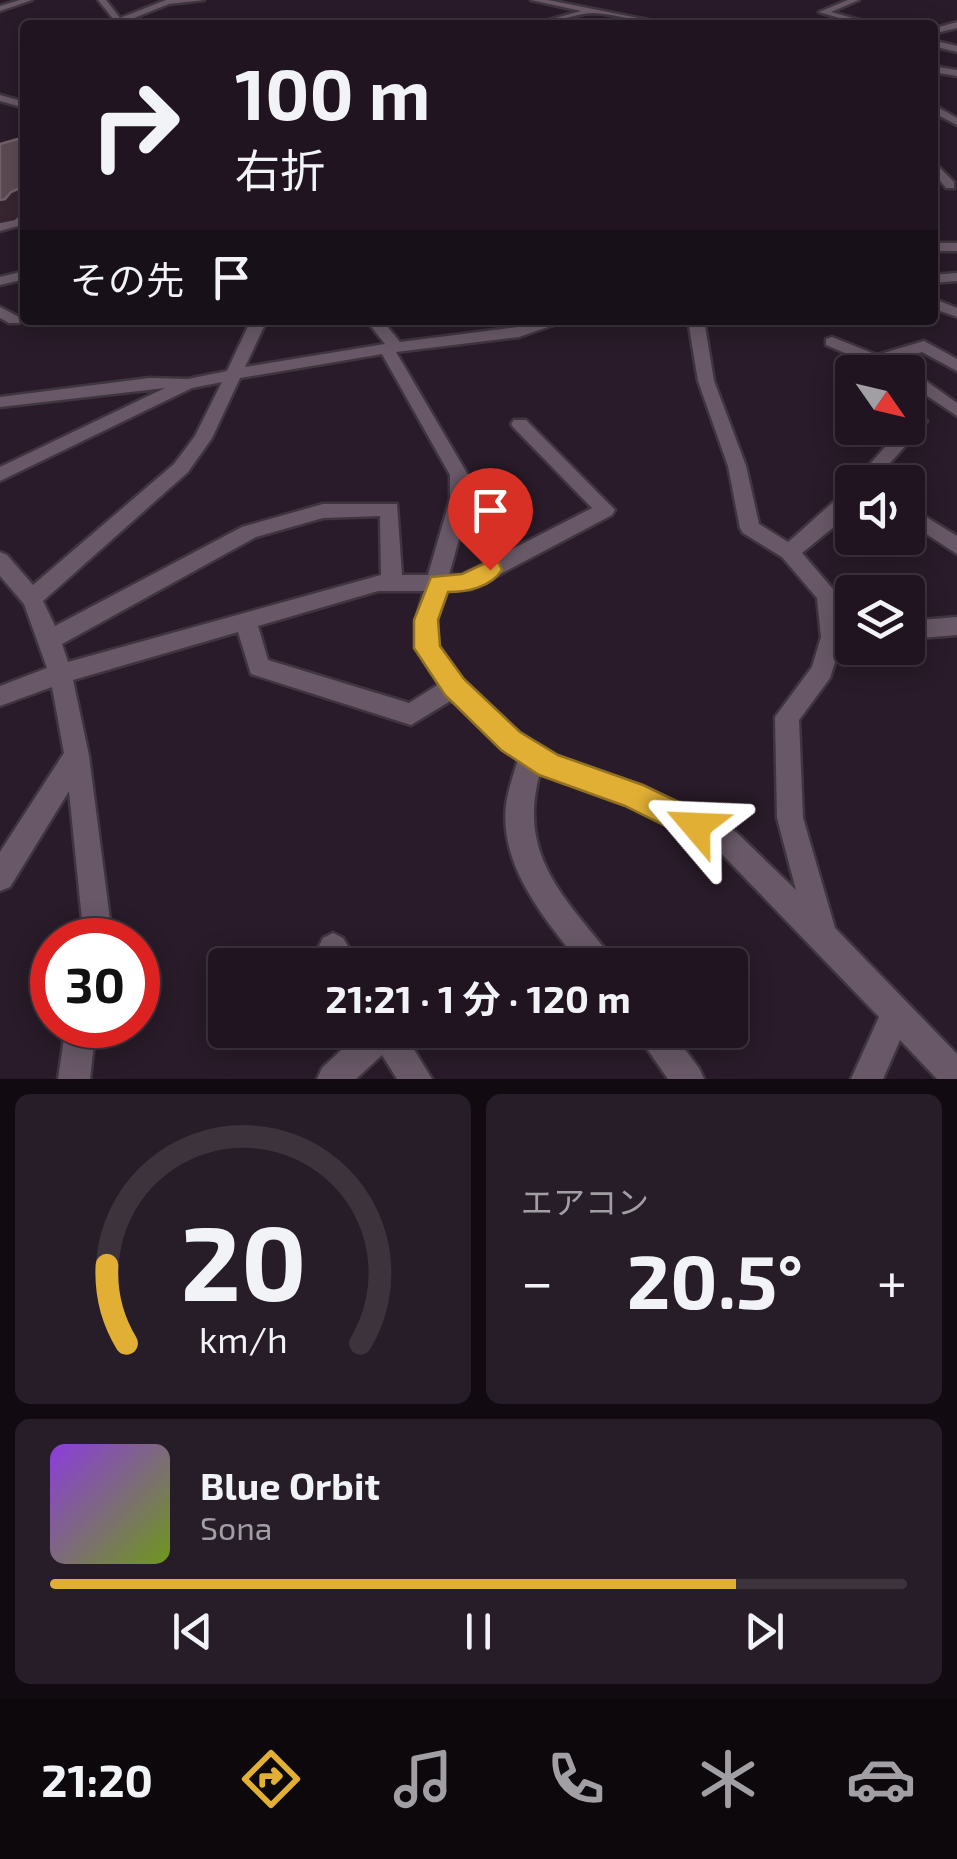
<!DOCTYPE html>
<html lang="ja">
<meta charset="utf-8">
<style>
body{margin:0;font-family:"Exo 2","Noto Sans JP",sans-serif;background:#271d28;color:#f1f3f6;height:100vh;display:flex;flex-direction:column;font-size:38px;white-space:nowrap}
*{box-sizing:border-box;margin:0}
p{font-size:32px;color:#a19ea4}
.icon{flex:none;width:55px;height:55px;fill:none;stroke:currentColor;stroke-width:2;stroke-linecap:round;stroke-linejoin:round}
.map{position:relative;height:1079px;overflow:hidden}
.side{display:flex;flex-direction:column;gap:15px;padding:15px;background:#110b11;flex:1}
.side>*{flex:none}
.guide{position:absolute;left:20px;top:20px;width:918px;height:305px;border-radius:10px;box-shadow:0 5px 25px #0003,0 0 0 2px #3c333d;background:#1f141f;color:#f1f3f6;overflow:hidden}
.needle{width:65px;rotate:124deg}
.tools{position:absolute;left:835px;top:355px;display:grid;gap:20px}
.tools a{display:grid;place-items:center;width:90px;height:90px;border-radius:10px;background:#1f141f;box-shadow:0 5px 25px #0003,0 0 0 2px #3c333d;font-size:50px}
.speed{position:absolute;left:30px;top:918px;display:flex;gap:20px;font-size:50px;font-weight:700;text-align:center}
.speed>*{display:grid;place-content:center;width:130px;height:130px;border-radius:50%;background:#1f141f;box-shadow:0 5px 25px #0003,0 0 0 2px #3c333d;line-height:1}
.speed .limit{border:15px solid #d22;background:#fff;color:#111}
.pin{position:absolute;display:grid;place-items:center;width:85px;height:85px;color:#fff;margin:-102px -42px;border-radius:50% 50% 50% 0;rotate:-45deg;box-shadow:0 0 10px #0007}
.pin .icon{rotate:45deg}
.me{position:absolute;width:110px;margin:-55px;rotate:296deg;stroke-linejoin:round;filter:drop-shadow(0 0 8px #0008)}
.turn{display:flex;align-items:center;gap:35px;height:210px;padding:0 50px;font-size:45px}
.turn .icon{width:130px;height:130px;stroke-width:2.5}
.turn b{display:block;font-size:70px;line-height:85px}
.then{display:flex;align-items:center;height:95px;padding:0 50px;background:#0003;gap:20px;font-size:38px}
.big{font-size:75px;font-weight:700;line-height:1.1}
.side .card{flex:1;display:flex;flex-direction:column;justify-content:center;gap:15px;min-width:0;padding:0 35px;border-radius:15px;background:#271d28}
.side .dial{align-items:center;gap:0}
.dial svg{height:260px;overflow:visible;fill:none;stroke:#3c333d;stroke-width:7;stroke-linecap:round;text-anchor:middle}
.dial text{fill:#f1f3f6;stroke:none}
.song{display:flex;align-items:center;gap:30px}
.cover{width:120px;height:120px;border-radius:15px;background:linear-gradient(135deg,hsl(270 70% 55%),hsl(80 70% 35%))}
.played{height:10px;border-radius:5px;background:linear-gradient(90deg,#e1af34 80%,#3c333d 80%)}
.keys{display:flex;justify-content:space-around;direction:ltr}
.heat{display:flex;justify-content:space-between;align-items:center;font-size:55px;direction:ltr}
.side .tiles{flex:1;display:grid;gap:15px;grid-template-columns:1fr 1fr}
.card:last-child{grid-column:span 2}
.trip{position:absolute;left:208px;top:948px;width:540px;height:100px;border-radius:10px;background:#1f141f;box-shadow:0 5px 25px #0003,0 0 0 2px #3c333d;font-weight:700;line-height:100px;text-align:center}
.tabs{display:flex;height:160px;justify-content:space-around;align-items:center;background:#0c080c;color:#a19ea4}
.tabs .icon{width:70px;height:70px}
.tabs .current{color:#e1af34}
.tabs b{font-size:45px;color:#f1f3f6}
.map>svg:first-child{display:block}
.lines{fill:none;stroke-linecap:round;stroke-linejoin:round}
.minor-casing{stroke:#3f353f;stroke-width:5}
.minor{fill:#695968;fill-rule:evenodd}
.shaded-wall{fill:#372530}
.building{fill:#5c4a53;stroke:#716069;stroke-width:2.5}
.route{fill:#e1af34;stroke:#927222;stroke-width:2.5}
</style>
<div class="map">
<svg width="957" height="1079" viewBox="0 0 957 1079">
<rect width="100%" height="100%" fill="#291b29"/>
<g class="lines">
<defs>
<g id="minor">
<path d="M20 0H32L0 11V6Z"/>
<path d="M98 0H106L120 18 166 0H204L169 4 124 22 126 25H118Z"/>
<path d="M531 0H548L673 25C646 25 620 14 593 13 574 13 552 25 531 25L581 11Z"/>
<path d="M848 0H859L831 12 877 25H863L819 12Z"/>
<path d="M957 22V28L932 34V29Z"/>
<path d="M932 40 957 46V52L932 46Z"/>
<path d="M932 66 957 70V76L932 72Z"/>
<path d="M0 95 25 102V108L0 101Z"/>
<path d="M932 104 957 118V125L932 112Z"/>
<path d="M932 160 954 182V188H946L932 171Z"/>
<path d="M25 216V224L0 231V223Z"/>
<rect x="932" y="243" width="25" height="8"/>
<path d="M25 271V279L0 285V277Z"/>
<path d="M957 273V281L932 283V275Z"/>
<path d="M932 298 957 308V317L932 308Z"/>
<path d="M0 307 19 317V323H9L0 318Z"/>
<path d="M251 320H267L245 367 385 344 366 320H382L400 342 518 327 544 320H568L519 337 396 352 468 475 470 499 449 575H462L592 508 514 428 511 424 514 420H526L615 510 612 515 472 589 445 591 437 620 438 646 462 680 520 733 557 756 642 786 736 832 796 890 777 818 775 717 812 667 821 637 817 598 782 557 743 533 740 528 728 466 698 381 688 320H704L714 381 746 466 759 524 788 542C801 532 843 491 852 488V507L841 521 802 553 838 595 843 637 830 678 799 720 803 818 835 928 957 1054V1079H937L900 1040 883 1079H851L879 1017 718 850 626 805 540 773C517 854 563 896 610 955L615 965H581C546 920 499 867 506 805 508 789 514 774 518 759L502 749 452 700 411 725 251 674 238 632 73 680 89 756 110 920 107 940H79L82 920 69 791 10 887 0 891V852L64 753 52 687 0 706V686L47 668 24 604 0 576V552L7 555 33 585 174 464 195 436 222 382 192 388 0 481V467L165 388 0 407V397L149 378 188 379 227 371ZM382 354 450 475V499L428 575H402L397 504H323L242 527 55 626 43 601 188 472 212 438 240 378ZM380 516 381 575 68 662 62 644 256 537 323 518ZM378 591H424C410 638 412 645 439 684L409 703 268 660 258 626Z"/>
<path d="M832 337 877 355 924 341 957 359V371L922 352 891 361 909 369 957 403V416L908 383V372H890L826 345V339Z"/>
<path d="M918 415 927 421 924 425 873 482H854L902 428H908L912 417Z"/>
<path d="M908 506 957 536V554L908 522Z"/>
<path d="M957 617V635L908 639V621Z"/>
<path d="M333 933 343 938 359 965H327L318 948 323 938Z"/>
<path d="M66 1025H96L90 1079H58Z"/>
<path d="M363 1030H402L432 1079H397L382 1055 356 1079H317L322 1068Z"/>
<path d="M634 1030H670L699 1068 704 1079H668Z"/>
</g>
</defs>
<use href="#minor" class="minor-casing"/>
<use href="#minor" class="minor"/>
</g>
<path class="shaded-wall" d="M25 186V211L20 213 15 220 0 223V200L11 192Z"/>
<path class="building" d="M25 137V186L11 192 5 199 0 200V144Z"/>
<path class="route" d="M490 561 499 563 502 570C491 587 468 592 448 592L438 620 440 646 464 679 520 732 558 755 643 785 706 815 711 826 706 836 696 841 625 806 539 775 501 750 445 695 414 648V620L431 577 462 574Z"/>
</svg>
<div class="tools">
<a><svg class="needle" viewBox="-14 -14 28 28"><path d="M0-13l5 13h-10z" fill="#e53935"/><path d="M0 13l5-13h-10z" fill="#a19ea4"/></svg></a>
<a><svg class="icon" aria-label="sound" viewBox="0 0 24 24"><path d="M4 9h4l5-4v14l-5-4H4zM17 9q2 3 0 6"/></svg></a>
<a><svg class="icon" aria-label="layers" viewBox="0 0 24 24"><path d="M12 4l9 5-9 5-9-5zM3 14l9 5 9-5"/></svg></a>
</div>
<div class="speed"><div class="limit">30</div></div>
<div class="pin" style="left:490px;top:570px;background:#d93025"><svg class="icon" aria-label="arrive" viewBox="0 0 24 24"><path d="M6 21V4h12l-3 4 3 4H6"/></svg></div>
<svg class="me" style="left:696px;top:826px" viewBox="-20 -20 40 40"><path d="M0-17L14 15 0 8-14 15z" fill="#e1af34" stroke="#fff" stroke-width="4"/></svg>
<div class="trip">21:21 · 1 分 · 120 m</div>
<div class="guide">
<div class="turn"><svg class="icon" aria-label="right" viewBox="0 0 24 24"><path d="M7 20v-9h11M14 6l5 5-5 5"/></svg><div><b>100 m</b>右折</div></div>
<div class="then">その先<svg class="icon" aria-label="arrive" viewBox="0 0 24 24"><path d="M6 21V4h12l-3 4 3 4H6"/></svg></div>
</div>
</div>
<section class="side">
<div class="tiles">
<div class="card dial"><svg viewBox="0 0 100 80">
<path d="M14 69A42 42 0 1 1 86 69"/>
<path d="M14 69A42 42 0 0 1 8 45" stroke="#e1af34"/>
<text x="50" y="56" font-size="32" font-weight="700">20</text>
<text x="50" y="72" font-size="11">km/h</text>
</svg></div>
<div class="card"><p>エアコン</p>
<div class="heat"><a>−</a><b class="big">20.5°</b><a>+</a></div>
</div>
<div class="card">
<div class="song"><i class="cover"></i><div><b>Blue Orbit</b><p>Sona</p></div></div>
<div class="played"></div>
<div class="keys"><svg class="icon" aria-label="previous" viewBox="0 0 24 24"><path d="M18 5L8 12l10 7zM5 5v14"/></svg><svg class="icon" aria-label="pause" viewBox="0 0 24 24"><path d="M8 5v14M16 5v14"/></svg><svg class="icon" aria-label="next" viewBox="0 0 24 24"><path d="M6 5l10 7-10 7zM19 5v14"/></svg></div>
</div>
</div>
</section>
<nav class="tabs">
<b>21:20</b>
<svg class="icon current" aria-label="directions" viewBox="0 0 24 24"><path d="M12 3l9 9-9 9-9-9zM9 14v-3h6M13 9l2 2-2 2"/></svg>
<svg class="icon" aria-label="music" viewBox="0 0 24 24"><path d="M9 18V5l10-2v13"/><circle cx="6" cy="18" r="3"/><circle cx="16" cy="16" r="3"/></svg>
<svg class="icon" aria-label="phone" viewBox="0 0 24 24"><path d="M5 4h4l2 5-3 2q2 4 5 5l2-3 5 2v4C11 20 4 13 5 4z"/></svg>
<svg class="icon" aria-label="climate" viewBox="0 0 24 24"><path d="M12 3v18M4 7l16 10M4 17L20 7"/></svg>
<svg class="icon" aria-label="car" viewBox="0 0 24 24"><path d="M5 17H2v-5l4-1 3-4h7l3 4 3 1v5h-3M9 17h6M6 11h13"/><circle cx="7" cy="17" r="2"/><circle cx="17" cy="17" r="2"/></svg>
</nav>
